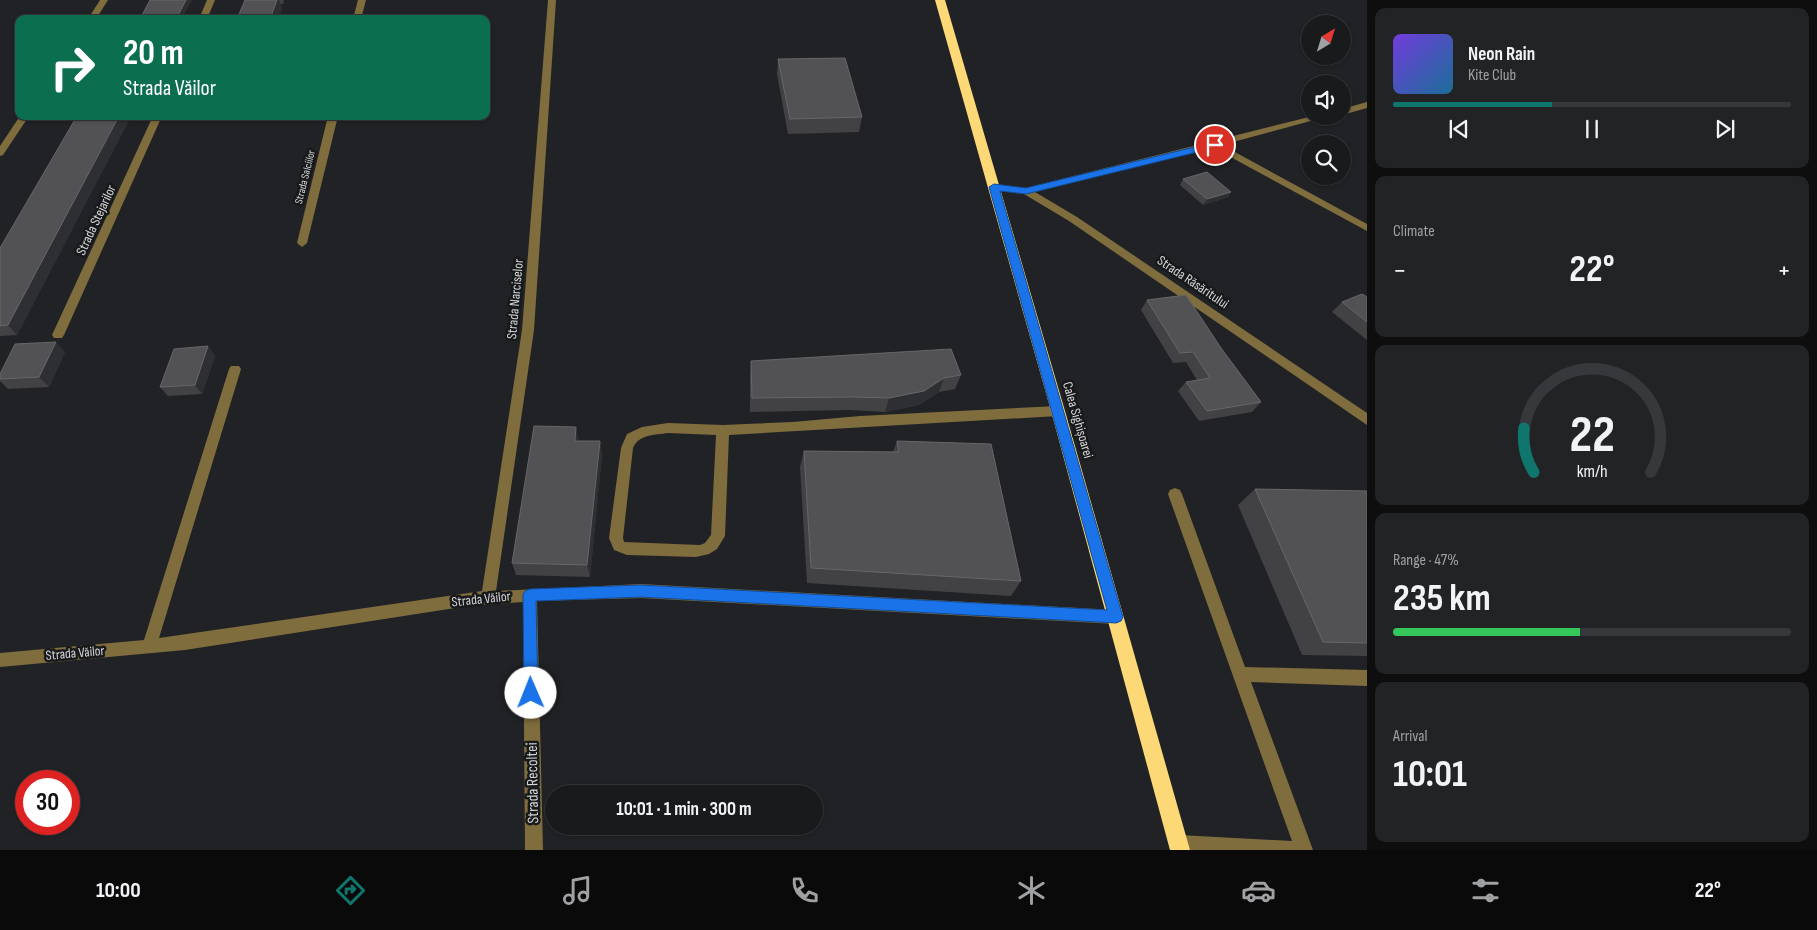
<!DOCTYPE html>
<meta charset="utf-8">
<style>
body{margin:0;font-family:"Sofia Sans Condensed",sans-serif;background:#222325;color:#f1f3f6;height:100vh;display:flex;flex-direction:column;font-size:19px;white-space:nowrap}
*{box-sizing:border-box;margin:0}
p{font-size:16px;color:#9fa1a3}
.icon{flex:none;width:28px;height:28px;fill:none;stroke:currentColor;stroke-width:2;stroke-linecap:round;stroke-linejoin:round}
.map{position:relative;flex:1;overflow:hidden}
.side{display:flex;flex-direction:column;gap:8px;padding:8px;background:#0e0e0f;width:450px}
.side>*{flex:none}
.top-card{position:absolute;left:15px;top:15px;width:475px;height:105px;border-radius:10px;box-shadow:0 1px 4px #0004,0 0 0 1px #37383b;background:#0b6e4f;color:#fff;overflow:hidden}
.needle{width:32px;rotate:38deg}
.fabs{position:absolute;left:1301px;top:15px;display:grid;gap:10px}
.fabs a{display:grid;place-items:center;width:50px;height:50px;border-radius:50%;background:#191a1c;box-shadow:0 1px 4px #0004,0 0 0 1px #37383b;font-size:25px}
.speed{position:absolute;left:15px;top:770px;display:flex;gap:10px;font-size:25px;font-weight:700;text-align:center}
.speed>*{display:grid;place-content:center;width:65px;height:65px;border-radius:50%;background:#191a1c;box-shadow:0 1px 4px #0004,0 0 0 1px #37383b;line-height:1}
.speed .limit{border:8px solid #d22;background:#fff;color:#111}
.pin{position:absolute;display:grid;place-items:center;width:42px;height:42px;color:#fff;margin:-21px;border:2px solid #fff;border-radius:50%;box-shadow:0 1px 5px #0007}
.me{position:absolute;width:55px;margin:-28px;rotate:359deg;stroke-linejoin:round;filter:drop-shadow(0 0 4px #0008)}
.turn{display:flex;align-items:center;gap:18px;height:105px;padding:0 25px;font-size:22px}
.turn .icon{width:65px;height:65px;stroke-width:2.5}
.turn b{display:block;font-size:35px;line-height:42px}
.big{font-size:38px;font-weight:700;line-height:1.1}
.side .widget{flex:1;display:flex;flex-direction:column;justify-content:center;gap:8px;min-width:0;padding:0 18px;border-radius:10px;background:#222325}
.side .dial{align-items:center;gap:0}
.dial svg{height:130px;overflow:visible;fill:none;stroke:#37383b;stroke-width:7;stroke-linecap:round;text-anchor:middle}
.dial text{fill:#f1f3f6;stroke:none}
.song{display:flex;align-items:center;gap:15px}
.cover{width:60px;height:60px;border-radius:8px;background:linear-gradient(135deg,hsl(260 70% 55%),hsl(200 70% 35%))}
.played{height:5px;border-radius:2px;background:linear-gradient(90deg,#0f766e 40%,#37383b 40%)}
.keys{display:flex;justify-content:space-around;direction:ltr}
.heat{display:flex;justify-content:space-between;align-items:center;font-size:28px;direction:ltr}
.charge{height:8px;border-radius:4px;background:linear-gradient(90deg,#34c759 47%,#37383b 0)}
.trip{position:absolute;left:545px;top:785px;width:278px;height:50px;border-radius:25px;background:#191a1c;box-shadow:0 1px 4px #0004,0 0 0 1px #37383b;font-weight:700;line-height:50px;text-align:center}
.menu{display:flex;height:80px;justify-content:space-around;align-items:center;background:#0a0a0b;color:#9fa1a3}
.menu .icon{width:35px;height:35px}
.menu .active{color:#0f766e}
.menu b{font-size:22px;color:#f1f3f6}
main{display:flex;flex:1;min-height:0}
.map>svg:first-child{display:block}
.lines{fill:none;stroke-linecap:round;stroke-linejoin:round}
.minor{fill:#7f6d3d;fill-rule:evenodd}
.highway{fill:#fdd876;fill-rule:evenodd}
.wall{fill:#424245}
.shaded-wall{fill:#2e2f32}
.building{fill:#525255;stroke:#666769}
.route{fill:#1a73e8;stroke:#114b97}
.labels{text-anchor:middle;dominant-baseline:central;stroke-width:5;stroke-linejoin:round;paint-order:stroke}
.far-street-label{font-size:11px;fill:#d5d6d8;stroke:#18191b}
.street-label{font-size:14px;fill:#d5d6d8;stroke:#18191b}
.near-street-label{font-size:16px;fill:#d5d6d8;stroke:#18191b}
</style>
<main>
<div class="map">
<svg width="1367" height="850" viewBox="0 0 1367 850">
<rect width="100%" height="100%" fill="#212225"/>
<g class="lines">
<g class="minor">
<path d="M100 0H108L96 19H88Z"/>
<path d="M207 0H215L207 19H199Z"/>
<path d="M358 0H366L361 19H353Z"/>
<path d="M548 0H556L534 330 496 591 641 584 1116 610 1121 612 1123 617 1121 622 1116 624 641 598 537 601 543 850H525L523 602 468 606 185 650 0 667V653L144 640 229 369 231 366H239L241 369 159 638 482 591 522 330Z"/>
<path d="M1367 102V108L1342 115V109Z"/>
<path d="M20 116H29L3 155 0 156V146Z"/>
<path d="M153 116H162L64 335 62 338H54L52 335Z"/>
<path d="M328 116H338L307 243 302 247 297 243Z"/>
<path d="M1313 116H1329L1222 145 1367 224V231L1212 147 1035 192 1077 217 1367 413V425L1069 221 1024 194 994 190 989 187 994 184 1026 188Z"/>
<path d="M1058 406 1062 408 1064 411 1062 414 1058 416 729 435 725 536 717 549 709 554 696 557 627 555 614 550 609 538 621 448 627 434 642 427 668 423 723 425 793 422 860 416ZM668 433 716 435 711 535 705 543 700 545 624 542 623 538 633 448C639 434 655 435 668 433Z"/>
<path d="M1175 488 1180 490 1182 494 1245 667 1367 670V686L1251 682 1313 850H1173L1170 844 1173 838 1179 835 1292 841 1168 494 1170 490Z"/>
</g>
<path class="highway" d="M935 0H945L1065 411 1190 850H1170L1051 411Z"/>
</g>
<g class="wall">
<path d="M245 0H284L283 4H280L282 8 278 19H237Z"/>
<path d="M778 59 862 117 859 132 788 134 777 74Z"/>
<path d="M131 116 17 335 0 336V248Z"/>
<path d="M1183 179 1231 192 1228 197 1203 205 1180 185Z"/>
<path d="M1367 297V340L1332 312 1342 302Z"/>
<path d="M1147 300 1221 348 1261 402 1252 412 1199 421 1178 391 1186 382 1197 380 1186 362 1173 363 1141 310Z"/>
<path d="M208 346 215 356 202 394 168 396 160 387Z"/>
<path d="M65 352 49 387 8 389 0 381V374Z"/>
<path d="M751 361 961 375 955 389 939 392 919 405 885 412 849 410 750 412V375Z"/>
<path d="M579 441H600L602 455 590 577 516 575 512 563Z"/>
<path d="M897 441 1021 581 1011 596 807 583 800 467 804 451 893 452Z"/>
<path d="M1255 489 1367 491V656L1302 655 1238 505Z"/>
</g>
<g class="shaded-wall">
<path d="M186 0H192L182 19H176Z"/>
<path d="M277 0H279L282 8 278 19H270Z"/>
<path d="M119 116H131L17 335 8 325Z"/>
<path d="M1231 192 1228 197 1203 205 1207 199Z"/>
<path d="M56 342 65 352 49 387 39 377Z"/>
<path d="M208 346 215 356 202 394 195 385Z"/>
<path d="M944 378 939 392 919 405 885 412 889 398Z"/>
<path d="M576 427 579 441H575Z"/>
<path d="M600 441 602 455 590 577 587 565Z"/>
</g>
<g class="building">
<path d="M150 0H186L176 19H140Z"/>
<path d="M245 0H277L270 19H237Z"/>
<path d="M845 58 862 117 790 119 778 59Z"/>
<path d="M77 116H119L8 325 0 326V248Z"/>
<path d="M1207 172 1231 192 1207 199 1183 179Z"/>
<path d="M1362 294 1367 297V322L1342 302Z"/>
<path d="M1186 295 1221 348 1261 402 1207 411 1186 382 1210 378 1193 352 1180 353 1147 300Z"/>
<path d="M56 342 39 377 0 379V374L15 344Z"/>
<path d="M208 346 195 385 160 387 174 349Z"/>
<path d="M951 349 961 375 944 378 924 391 889 398 853 397 752 398 751 361Z"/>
<path d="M534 426 576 427 575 441H600L587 565 512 563Z"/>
<path d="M897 441 991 444 1021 581 811 568 804 451 899 452Z"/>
<path d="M1255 489 1367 491V643L1323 642Z"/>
</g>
<path class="route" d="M1215 142 1219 145 1218 147 1026 194 1000 191 1123 617 1121 621 1116 623 641 597 536 601 538 693 536 698 531 700 526 698 524 693 523 595 525 591 530 589 641 585 1107 610 989 187 994 184 1026 188Z"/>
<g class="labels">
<g class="far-street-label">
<text transform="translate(305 177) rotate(-76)">Strada Salciilor</text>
</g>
<g class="street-label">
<text transform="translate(96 220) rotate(-65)">Strada Stejarilor</text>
<text transform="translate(1193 282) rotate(34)">Strada Răsăritului</text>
<text transform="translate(515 299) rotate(-85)">Strada Narciselor</text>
<text transform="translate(1078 420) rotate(74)">Calea Sighișoarei</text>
<text transform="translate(481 599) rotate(-6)">Strada Văilor</text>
<text transform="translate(75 653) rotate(-5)">Strada Văilor</text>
</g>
<g class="near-street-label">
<text transform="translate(533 783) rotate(-91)">Strada Recoltei</text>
</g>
</g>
</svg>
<div class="fabs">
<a><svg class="needle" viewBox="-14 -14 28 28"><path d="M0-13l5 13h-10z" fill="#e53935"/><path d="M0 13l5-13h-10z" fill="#9fa1a3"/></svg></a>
<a><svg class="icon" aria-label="sound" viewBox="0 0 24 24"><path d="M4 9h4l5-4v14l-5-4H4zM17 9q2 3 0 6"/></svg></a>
<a><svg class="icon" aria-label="search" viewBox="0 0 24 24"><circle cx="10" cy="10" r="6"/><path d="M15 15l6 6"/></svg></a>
</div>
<div class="speed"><div class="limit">30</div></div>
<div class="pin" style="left:1215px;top:145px;background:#d93025"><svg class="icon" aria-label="arrive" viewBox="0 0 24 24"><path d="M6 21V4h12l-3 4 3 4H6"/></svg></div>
<svg class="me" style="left:531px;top:693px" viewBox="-20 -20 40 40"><circle r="19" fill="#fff"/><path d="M0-13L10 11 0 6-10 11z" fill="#1a73e8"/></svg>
<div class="trip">10:01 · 1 min · 300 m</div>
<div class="top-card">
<div class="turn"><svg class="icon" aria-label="right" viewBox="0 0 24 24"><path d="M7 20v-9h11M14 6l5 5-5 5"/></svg><div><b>20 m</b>Strada Văilor</div></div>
</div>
</div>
<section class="side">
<div class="widget">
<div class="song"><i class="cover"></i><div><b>Neon Rain</b><p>Kite Club</p></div></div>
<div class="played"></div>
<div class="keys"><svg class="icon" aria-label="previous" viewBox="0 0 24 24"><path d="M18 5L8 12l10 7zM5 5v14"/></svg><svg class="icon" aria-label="pause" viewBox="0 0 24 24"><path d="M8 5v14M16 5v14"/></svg><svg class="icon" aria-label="next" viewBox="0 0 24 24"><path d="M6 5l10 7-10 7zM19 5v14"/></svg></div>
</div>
<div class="widget"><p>Climate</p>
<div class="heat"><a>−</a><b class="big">22°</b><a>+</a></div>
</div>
<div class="widget dial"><svg viewBox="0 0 100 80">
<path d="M14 69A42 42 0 1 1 86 69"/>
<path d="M14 69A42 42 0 0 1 8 42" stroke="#0f766e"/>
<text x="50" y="56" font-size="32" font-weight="700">22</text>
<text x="50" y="72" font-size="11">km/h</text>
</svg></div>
<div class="widget"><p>Range · 47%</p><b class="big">235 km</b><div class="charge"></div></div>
<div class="widget"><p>Arrival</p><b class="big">10:01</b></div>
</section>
</main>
<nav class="menu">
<b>10:00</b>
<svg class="icon active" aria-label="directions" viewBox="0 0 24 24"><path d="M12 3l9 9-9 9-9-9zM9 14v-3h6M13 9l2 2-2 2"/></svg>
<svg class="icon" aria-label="music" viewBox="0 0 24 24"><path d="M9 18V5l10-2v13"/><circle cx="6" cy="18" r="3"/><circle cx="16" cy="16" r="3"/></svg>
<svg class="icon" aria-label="phone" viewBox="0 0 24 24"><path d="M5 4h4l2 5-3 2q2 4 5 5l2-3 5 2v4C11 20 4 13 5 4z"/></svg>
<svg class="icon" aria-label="climate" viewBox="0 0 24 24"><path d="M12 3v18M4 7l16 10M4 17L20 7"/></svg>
<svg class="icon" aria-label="car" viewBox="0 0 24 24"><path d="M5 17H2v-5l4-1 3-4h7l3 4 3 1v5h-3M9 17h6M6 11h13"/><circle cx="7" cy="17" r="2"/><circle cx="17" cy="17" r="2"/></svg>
<svg class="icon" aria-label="filters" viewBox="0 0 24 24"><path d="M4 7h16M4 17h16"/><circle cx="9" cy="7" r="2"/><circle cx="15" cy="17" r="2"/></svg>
<b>22°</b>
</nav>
